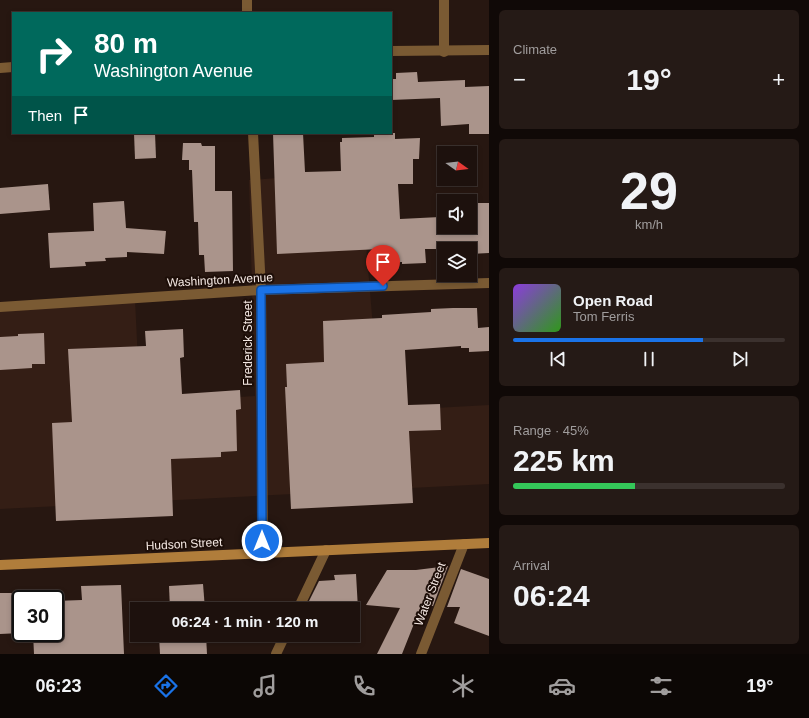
<!DOCTYPE html>
<meta charset="utf-8">
<style>
body{margin:0;font-family:Arial,sans-serif;background:#251a16;color:#f1f3f6;height:100vh;display:flex;flex-direction:column;font-size:15px;white-space:nowrap}
*{box-sizing:border-box;margin:0}
p{font-size:13px;color:#a09d9d}
.icon{flex:none;width:22px;height:22px;fill:none;stroke:currentColor;stroke-width:2;stroke-linecap:round;stroke-linejoin:round}
.map{position:relative;flex:1;overflow:hidden}
.drawer{display:flex;flex-direction:column;gap:10px;padding:10px;background:#100907;width:320px}
.drawer>*{flex:none}
.guide{position:absolute;left:12px;top:12px;width:380px;height:122px;border-radius:0px;box-shadow:0 2px 6px #0003,0 0 0 1px #3b312e;background:#00695c;color:#fff;overflow:hidden}
.needle{width:26px;rotate:104deg}
.controls{position:absolute;left:437px;top:146px;display:grid;gap:8px}
.controls a{display:grid;place-items:center;width:40px;height:40px;border-radius:0px;background:#1d110d;box-shadow:0 2px 6px #0003,0 0 0 1px #3b312e;font-size:20px}
.speed{position:absolute;left:12px;top:590px;display:flex;gap:8px;font-size:20px;font-weight:700;text-align:center}
.speed>*{display:grid;place-content:center;width:52px;height:52px;border-radius:50%;background:#1d110d;box-shadow:0 2px 6px #0003,0 0 0 1px #3b312e;line-height:1}
.speed .limit{border:2px solid #111;border-radius:6px;background:#fff;color:#111}
.pin{position:absolute;display:grid;place-items:center;width:34px;height:34px;color:#fff;margin:-41px -17px;border-radius:50% 50% 50% 0;rotate:-45deg;box-shadow:0 0 4px #0007}
.pin .icon{rotate:45deg}
.me{position:absolute;width:44px;margin:-22px;rotate:0deg;stroke-linejoin:round;filter:drop-shadow(0 0 3px #0008)}
.turn{display:flex;align-items:center;gap:14px;height:84px;padding:0 16px;font-size:18px}
.turn .icon{width:52px;height:52px;stroke-width:2.5}
.turn b{display:block;font-size:28px;line-height:34px}
.then{display:flex;align-items:center;height:38px;padding:0 16px;background:#0003;gap:8px;font-size:15px}
.big{font-size:30px;font-weight:800;line-height:1.1}
.drawer .card{flex:1;display:flex;flex-direction:column;justify-content:center;gap:6px;min-width:0;padding:0 14px;border-radius:6px;background:#251a16}
.drawer .dial{align-items:center;gap:0}
.dial b{font-size:52px;line-height:1}
.song{display:flex;align-items:center;gap:12px}
.cover{width:48px;height:48px;border-radius:6px;background:linear-gradient(135deg,hsl(270 70% 55%),hsl(110 70% 35%))}
.played{height:4px;border-radius:2px;background:linear-gradient(90deg,#1a73e8 70%,#3b312e 70%)}
.keys{display:flex;justify-content:space-around;direction:ltr}
.heat{display:flex;justify-content:space-between;align-items:center;font-size:22px;direction:ltr}
.charge{height:6px;border-radius:3px;background:linear-gradient(90deg,#34c759 45%,#3b312e 0)}
.trip{position:absolute;left:130px;top:602px;width:230px;height:40px;border-radius:0px;background:#1d110d;box-shadow:0 2px 6px #0003,0 0 0 1px #3b312e;font-weight:800;line-height:40px;text-align:center}
.dock{display:flex;height:64px;justify-content:space-around;align-items:center;background:#0c0705;color:#a09d9d}
.dock .icon{width:28px;height:28px}
.dock .current{color:#1a73e8}
.dock b{font-size:18px;color:#f1f3f6}
main{display:flex;flex:1;min-height:0}
.map>svg:first-child{display:block}
.built{fill:#341e15}
.building{fill:#aa948b}
.lines{fill:none;stroke-linecap:round;stroke-linejoin:round}
.street{stroke:#7a5a33;stroke-width:10}
.secondary{stroke:#b07d3b;stroke-width:10}
.route-casing{stroke:#114b97;stroke-width:10}
.route{stroke:#1a73e8;stroke-width:7}
.labels{text-anchor:middle;dominant-baseline:central;stroke-width:4;stroke-linejoin:round;paint-order:stroke}
.street-label{font-size:12px;fill:#f5e9e4;stroke:#1d0e08}
</style>
<main>
<div class="map">
<svg width="489" height="654" viewBox="0 0 489 654">
<rect width="100%" height="100%" fill="#271711"/>
<path class="built" d="M360 172 380 411 489 405V484L0 509V306L135 299 140 403 255 396 249 180Z"/>
<g class="building">
<path d="M417 72 418 82 465 80V87L489 86V134H469V124L441 126 440 98 391 100V79H396V73Z"/>
<path d="M134 133H155L156 158 135 159Z"/>
<path d="M273 133H303L305 172 341 171 340 142H342V138L374 137V133H395V139L420 138 419 159H413V184H398L400 219 440 217 439 205 444 204V227H470V203H489V253L470 254V249H425L426 263 402 264V262L381 263 380 249 277 254Z"/>
<path d="M183 143H201L202 146H215V191H232L233 271 205 272 204 255H199L198 222H194L192 170H189V160H182Z"/>
<path d="M48 184 50 210 0 214V188Z"/>
<path d="M124 201 126 228 166 231 164 254 127 252V257L105 258 106 261 85 262 86 266 50 268 48 233 94 231 93 203Z"/>
<path d="M453 308H477L478 328 489 327V351L469 352V348H461V346L405 350 408 405 440 404 441 430 409 431 413 503 291 509 285 387H287L286 364 324 362 323 321 382 318V315L431 312V309Z"/>
<path d="M183 329 184 357 180 358 182 394 240 390 241 409 236 410 237 451 221 452V457L171 459 173 516 56 521 52 423 72 422 68 349 146 346 145 331Z"/>
<path d="M44 333 45 364H32V368L0 370V337L18 336V334Z"/>
<path d="M448 566 433 606H421L402 654H377L400 608 366 605 387 570H416Z"/>
<path d="M461 569 489 579V636L454 623 460 607H447Z"/>
<path d="M356 574 358 609H305L319 581 335 580 334 575Z"/>
<path d="M203 584 205 609H170L169 586Z"/>
<path d="M121 585 124 654H34L33 633H55V601L82 600 81 586Z"/>
<path d="M0 593H21V633L0 634Z"/>
<path d="M159 635H206L207 654H160Z"/>
</g>
<g class="lines">
<g class="street">
<path d="M247 0V13"/>
<path d="M391 51 489 50"/>
<path d="M444 52V0"/>
<path d="M0 68 13 67"/>
<path d="M253 133 261 290 263 553"/>
<path d="M0 307 261 290 489 283"/>
<path d="M298 609 326 550"/>
<path d="M276 654 285 635"/>
<path d="M421 654 464 544"/>
</g>
<path class="secondary" d="M0 565 489 543"/>
</g>
<g class="lines">
<defs>
<path id="route" d="M262 541 261 290 383 286"/>
</defs>
<use href="#route" class="route-casing"/>
<use href="#route" class="route"/>
</g>
<g class="labels">
<g class="street-label">
<text transform="translate(220 280) rotate(-3)">Washington Avenue</text>
<text transform="translate(248 343) rotate(-90)">Frederick Street</text>
<text transform="translate(184 544) rotate(-3)">Hudson Street</text>
<text transform="translate(430 594) rotate(-69)">Water Street</text>
</g>
</g>
</svg>
<div class="controls">
<a><svg class="needle" viewBox="-14 -14 28 28"><path d="M0-13l5 13h-10z" fill="#e53935"/><path d="M0 13l5-13h-10z" fill="#a09d9d"/></svg></a>
<a><svg class="icon" aria-label="sound" viewBox="0 0 24 24"><path d="M4 9h4l5-4v14l-5-4H4zM17 9q2 3 0 6"/></svg></a>
<a><svg class="icon" aria-label="layers" viewBox="0 0 24 24"><path d="M12 4l9 5-9 5-9-5zM3 14l9 5 9-5"/></svg></a>
</div>
<div class="speed"><div class="limit">30</div></div>
<div class="pin" style="left:383px;top:286px;background:#d93025"><svg class="icon" aria-label="arrive" viewBox="0 0 24 24"><path d="M6 21V4h12l-3 4 3 4H6"/></svg></div>
<svg class="me" style="left:262px;top:541px" viewBox="-20 -20 40 40"><circle r="17" fill="#1a73e8" stroke="#fff" stroke-width="3"/><path d="M0-11L8 9 0 5-8 9z" fill="#fff"/></svg>
<div class="trip">06:24 · 1 min · 120 m</div>
<div class="guide">
<div class="turn"><svg class="icon" aria-label="right" viewBox="0 0 24 24"><path d="M7 20v-9h11M14 6l5 5-5 5"/></svg><div><b>80 m</b>Washington Avenue</div></div>
<div class="then">Then<svg class="icon" aria-label="arrive" viewBox="0 0 24 24"><path d="M6 21V4h12l-3 4 3 4H6"/></svg></div>
</div>
</div>
<section class="drawer">
<div class="card"><p>Climate</p>
<div class="heat"><a>−</a><b class="big">19°</b><a>+</a></div>
</div>
<div class="card dial"><b>29</b><p>km/h</p></div>
<div class="card">
<div class="song"><i class="cover"></i><div><b>Open Road</b><p>Tom Ferris</p></div></div>
<div class="played"></div>
<div class="keys"><svg class="icon" aria-label="previous" viewBox="0 0 24 24"><path d="M18 5L8 12l10 7zM5 5v14"/></svg><svg class="icon" aria-label="pause" viewBox="0 0 24 24"><path d="M8 5v14M16 5v14"/></svg><svg class="icon" aria-label="next" viewBox="0 0 24 24"><path d="M6 5l10 7-10 7zM19 5v14"/></svg></div>
</div>
<div class="card"><p>Range · 45%</p><b class="big">225 km</b><div class="charge"></div></div>
<div class="card"><p>Arrival</p><b class="big">06:24</b></div>
</section>
</main>
<nav class="dock">
<b>06:23</b>
<svg class="icon current" aria-label="directions" viewBox="0 0 24 24"><path d="M12 3l9 9-9 9-9-9zM9 14v-3h6M13 9l2 2-2 2"/></svg>
<svg class="icon" aria-label="music" viewBox="0 0 24 24"><path d="M9 18V5l10-2v13"/><circle cx="6" cy="18" r="3"/><circle cx="16" cy="16" r="3"/></svg>
<svg class="icon" aria-label="phone" viewBox="0 0 24 24"><path d="M5 4h4l2 5-3 2q2 4 5 5l2-3 5 2v4C11 20 4 13 5 4z"/></svg>
<svg class="icon" aria-label="climate" viewBox="0 0 24 24"><path d="M12 3v18M4 7l16 10M4 17L20 7"/></svg>
<svg class="icon" aria-label="car" viewBox="0 0 24 24"><path d="M5 17H2v-5l4-1 3-4h7l3 4 3 1v5h-3M9 17h6M6 11h13"/><circle cx="7" cy="17" r="2"/><circle cx="17" cy="17" r="2"/></svg>
<svg class="icon" aria-label="filters" viewBox="0 0 24 24"><path d="M4 7h16M4 17h16"/><circle cx="9" cy="7" r="2"/><circle cx="15" cy="17" r="2"/></svg>
<b>19°</b>
</nav>
